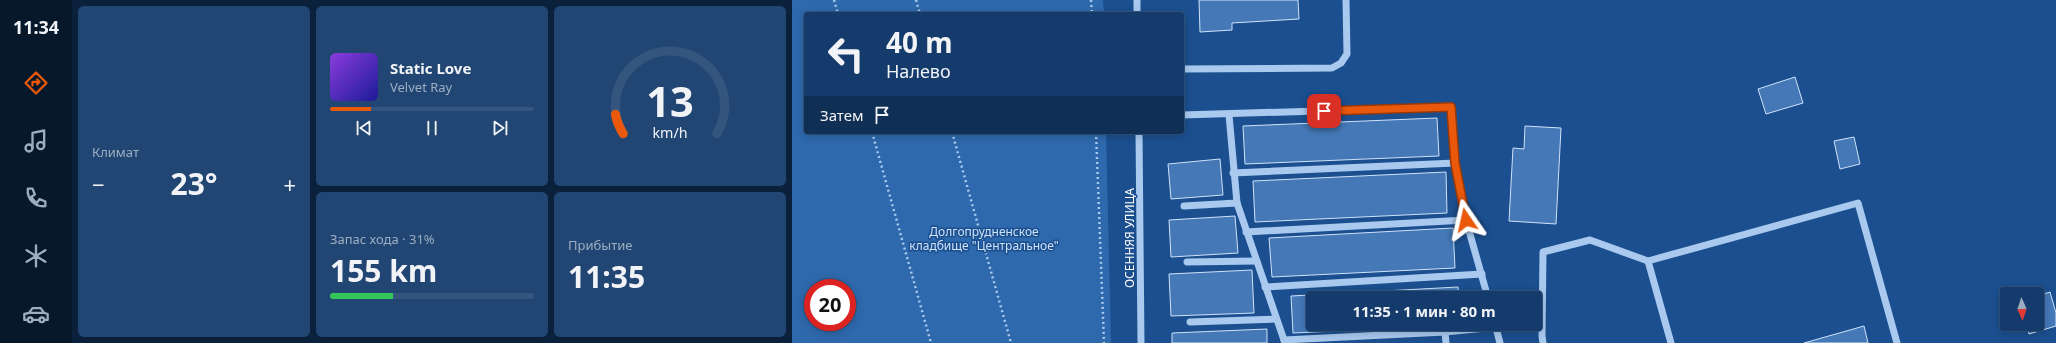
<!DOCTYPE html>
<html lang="ru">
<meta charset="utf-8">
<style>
body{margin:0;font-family:"Noto Sans",sans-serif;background:#214673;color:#f1f3f6;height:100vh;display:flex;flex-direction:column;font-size:15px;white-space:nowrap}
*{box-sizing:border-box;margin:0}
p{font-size:13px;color:#9dadc1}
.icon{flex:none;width:22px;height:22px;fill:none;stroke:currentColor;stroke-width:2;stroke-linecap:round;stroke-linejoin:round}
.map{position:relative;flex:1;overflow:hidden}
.drawer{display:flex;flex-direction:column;gap:6px;padding:6px;background:#0b203b;width:720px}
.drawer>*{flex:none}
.banner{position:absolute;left:12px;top:12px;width:380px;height:122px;border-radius:4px;box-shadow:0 2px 10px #0003,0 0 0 1px #33557e;background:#143b6b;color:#f1f3f6;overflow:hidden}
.needle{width:26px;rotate:177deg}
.buttons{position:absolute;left:1208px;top:287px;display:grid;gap:8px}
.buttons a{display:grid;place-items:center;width:44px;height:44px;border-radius:4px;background:#143b6b;box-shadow:0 2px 10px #0003,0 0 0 1px #33557e;font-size:20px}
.speed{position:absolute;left:12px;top:279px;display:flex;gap:8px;font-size:20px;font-weight:700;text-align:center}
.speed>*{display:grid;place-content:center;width:52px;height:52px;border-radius:50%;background:#143b6b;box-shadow:0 2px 10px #0003,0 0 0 1px #33557e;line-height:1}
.speed .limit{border:6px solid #d22;background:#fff;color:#111}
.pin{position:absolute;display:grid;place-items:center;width:34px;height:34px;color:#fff;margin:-17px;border-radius:8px;box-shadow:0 2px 6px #0006}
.me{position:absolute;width:44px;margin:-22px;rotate:349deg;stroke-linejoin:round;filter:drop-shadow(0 0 3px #0008)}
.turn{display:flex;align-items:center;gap:14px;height:84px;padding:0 16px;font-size:18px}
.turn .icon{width:52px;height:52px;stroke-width:2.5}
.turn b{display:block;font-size:28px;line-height:34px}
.then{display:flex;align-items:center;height:38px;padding:0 16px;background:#0003;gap:8px;font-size:15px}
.big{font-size:30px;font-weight:700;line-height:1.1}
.drawer .widget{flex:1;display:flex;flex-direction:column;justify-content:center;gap:6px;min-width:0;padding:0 14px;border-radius:6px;background:#214673}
.drawer .dial{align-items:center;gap:0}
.dial svg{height:104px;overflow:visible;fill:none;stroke:#33557e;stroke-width:7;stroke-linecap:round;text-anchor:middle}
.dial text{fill:#f1f3f6;stroke:none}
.song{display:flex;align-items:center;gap:12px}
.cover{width:48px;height:48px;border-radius:6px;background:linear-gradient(135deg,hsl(270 70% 55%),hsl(240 70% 35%))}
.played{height:4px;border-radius:2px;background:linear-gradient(90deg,#ea580c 20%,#33557e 20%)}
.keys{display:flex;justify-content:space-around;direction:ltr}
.heat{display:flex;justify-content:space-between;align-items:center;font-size:22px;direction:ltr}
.charge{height:6px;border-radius:3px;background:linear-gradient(90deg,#34c759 31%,#33557e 0)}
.drawer .tiles{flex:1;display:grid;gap:6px;grid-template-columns:repeat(3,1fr)}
.widget:first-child{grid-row:span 2}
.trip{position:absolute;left:514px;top:291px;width:236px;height:40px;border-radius:4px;background:#143b6b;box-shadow:0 2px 10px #0003,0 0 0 1px #33557e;font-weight:700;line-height:40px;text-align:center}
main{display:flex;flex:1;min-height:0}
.dock{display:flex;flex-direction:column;width:72px;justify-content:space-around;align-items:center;background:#08182b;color:#9dadc1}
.dock .icon{width:28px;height:28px}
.dock .selected{color:#ea580c}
.dock b{font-size:18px;color:#f1f3f6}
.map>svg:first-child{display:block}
.green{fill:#2e69ad;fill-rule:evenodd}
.building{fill:#4478b7;stroke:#cfe3fa}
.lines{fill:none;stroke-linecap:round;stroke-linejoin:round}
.path{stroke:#a9c9ee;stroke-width:2.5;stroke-dasharray:2 3;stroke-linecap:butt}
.minor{stroke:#a9c9ee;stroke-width:7}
.route-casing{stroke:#983908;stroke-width:10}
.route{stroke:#ea580c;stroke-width:7}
.labels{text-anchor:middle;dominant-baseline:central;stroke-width:3;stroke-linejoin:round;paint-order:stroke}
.park-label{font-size:12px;fill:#cfe3fa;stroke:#1b4f8f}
.street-label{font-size:12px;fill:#fff;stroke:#1b4f8f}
</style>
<main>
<nav class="dock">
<b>11:34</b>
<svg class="icon selected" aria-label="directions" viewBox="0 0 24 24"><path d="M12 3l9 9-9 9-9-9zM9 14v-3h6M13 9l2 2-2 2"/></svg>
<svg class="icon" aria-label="music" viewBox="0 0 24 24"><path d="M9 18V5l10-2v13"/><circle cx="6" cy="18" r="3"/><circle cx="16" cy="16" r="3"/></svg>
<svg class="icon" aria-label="phone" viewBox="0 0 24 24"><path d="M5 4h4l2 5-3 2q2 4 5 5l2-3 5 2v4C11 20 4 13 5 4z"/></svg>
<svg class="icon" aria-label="climate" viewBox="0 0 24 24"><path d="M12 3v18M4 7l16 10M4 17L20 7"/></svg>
<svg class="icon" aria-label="car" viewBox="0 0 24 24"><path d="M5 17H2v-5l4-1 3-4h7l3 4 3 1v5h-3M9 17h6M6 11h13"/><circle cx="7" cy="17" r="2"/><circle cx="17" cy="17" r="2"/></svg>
</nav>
<section class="drawer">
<div class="tiles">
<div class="widget"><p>Климат</p>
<div class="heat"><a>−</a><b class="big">23°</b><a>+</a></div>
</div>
<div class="widget">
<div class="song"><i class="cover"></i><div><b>Static Love</b><p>Velvet Ray</p></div></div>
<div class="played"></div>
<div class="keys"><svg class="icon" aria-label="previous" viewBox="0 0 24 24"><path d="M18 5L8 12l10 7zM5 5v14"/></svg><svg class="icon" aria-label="pause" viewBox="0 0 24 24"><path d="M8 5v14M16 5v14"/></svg><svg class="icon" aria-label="next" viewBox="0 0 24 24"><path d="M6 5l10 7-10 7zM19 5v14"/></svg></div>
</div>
<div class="widget dial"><svg viewBox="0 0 100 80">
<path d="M14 69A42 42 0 1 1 86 69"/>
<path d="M14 69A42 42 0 0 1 8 54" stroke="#ea580c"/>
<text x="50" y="56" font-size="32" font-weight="700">13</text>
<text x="50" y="72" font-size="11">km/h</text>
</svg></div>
<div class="widget"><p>Запас хода · 31%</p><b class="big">155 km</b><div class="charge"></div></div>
<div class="widget"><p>Прибытие</p><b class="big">11:35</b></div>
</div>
</section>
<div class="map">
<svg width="1264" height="343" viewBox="0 0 1264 343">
<rect width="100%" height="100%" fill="#1b4f8f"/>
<path class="green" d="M0 0H311L312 14H14V132H314L319 343H0ZM21 288H55V322H21Z"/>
<g class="building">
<path d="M407 0H506L507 19 440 23V30L408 32Z"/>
<path d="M1003 77 1011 103 974 114 966 89Z"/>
<path d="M645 118 647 156 453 164 451 126Z"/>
<path d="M733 126 769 128 764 224 717 221 721 148 732 149Z"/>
<path d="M1062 137 1068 164 1048 169 1042 141Z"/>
<path d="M428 159 431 195 379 199 376 164Z"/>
<path d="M654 172 655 213 463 222 461 181Z"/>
<path d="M443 216 446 253 379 257 377 220Z"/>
<path d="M661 228 663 268 480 277 477 238Z"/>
<path d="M460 270 462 313 379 316 377 274Z"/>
<path d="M666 287 667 298H521V324L668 325 501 333 499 296Z"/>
<path d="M1258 292 1264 313V326L1237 334 1234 324H1245V296Z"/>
<path d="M1072 326 1076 343H1012Z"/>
<path d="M475 329V343H380V333Z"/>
</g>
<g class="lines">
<g class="path">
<path d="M42 0 46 14"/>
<path d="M124 0 128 14"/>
<path d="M299 0 300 14"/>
<path d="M80 132 139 343"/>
<path d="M160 132 219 343"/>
<path d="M304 132 312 343"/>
</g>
<g class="minor">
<path d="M345 0V14"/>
<path d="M390 69 540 68 549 63 555 54 554 0"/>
<path d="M390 115 659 107 663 163 674 220 696 298"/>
<path d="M437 115 445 203 493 343"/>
<path d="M347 132 349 343"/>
<path d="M441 173 663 163"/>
<path d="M392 206 445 203"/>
<path d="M454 232 674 220"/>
<path d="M395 262 464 261"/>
<path d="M473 287 690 274"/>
<path d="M398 322 484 319"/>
<path d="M703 324 708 343"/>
<path d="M653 332 654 343"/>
<path d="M492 340 653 332 704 327"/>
<path d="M751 343 750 336 751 252 798 240 856 261"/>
<path d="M879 343 856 261 1066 203 1105 343"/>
</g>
</g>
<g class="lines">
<defs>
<path id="route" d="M532 111 659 107 663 163 674 220"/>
</defs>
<use href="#route" class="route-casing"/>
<use href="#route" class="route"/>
</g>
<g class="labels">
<g class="park-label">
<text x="192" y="231">Долгопрудненское<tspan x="192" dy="14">кладбище "Центральное"</tspan></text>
</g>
<g class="street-label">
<text transform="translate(337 238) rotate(-90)">ОСЕННЯЯ УЛИЦА</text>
</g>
</g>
</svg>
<div class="buttons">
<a><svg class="needle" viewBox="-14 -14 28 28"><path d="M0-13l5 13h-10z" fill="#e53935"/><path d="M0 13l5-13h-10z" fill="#9dadc1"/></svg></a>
</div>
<div class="speed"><div class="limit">20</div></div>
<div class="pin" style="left:532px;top:111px;background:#d93025"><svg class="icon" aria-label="arrive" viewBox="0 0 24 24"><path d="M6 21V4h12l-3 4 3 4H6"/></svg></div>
<svg class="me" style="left:674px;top:220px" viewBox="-20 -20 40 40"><path d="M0-17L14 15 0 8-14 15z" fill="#ea580c" stroke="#fff" stroke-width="4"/></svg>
<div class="trip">11:35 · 1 мин · 80 m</div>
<div class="banner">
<div class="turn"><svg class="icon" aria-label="left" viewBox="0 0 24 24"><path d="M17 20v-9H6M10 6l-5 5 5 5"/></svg><div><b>40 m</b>Налево</div></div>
<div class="then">Затем<svg class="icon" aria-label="arrive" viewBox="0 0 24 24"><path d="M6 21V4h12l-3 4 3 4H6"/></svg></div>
</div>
</div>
</main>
